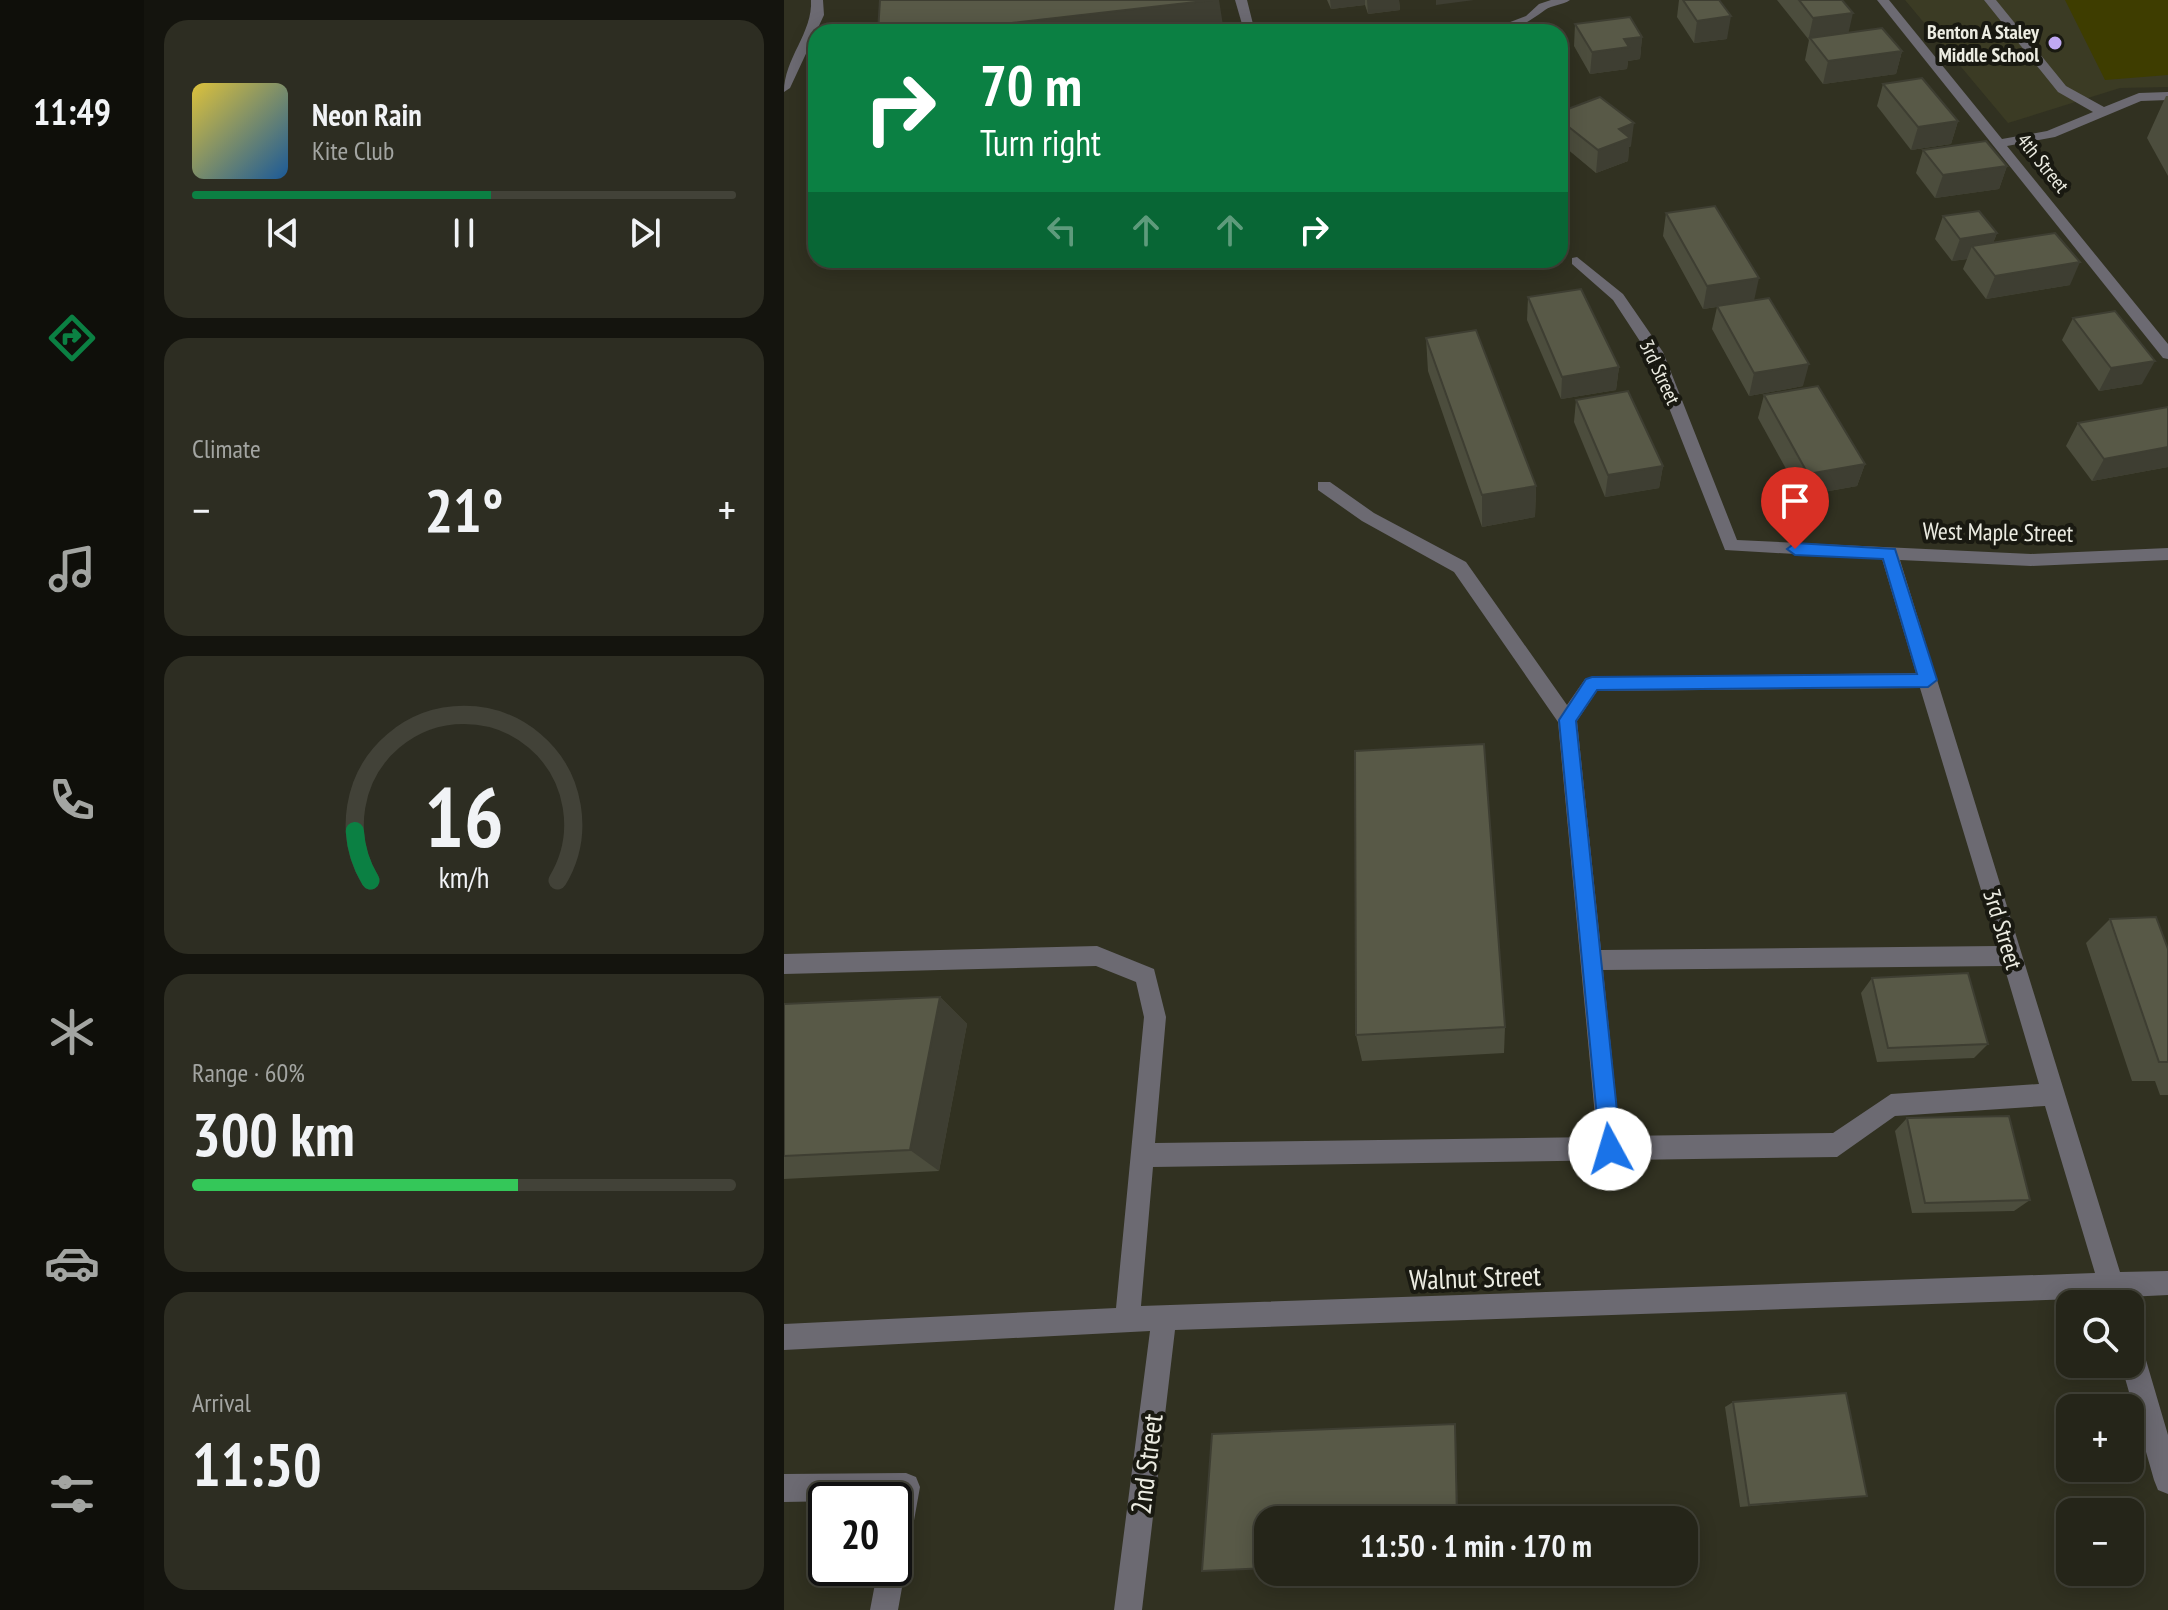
<!DOCTYPE html>
<meta charset="utf-8">
<style>
body{margin:0;font-family:"PT Sans Narrow",sans-serif;background:#2d2d22;color:#f1f3f6;height:100vh;display:flex;flex-direction:column;font-size:30px;white-space:nowrap}
*{box-sizing:border-box;margin:0}
p{font-size:26px;color:#a3a5a2}
.icon{flex:none;width:44px;height:44px;fill:none;stroke:currentColor;stroke-width:2;stroke-linecap:round;stroke-linejoin:round}
.map{position:relative;flex:1;overflow:hidden}
.sheet{display:flex;flex-direction:column;gap:20px;padding:20px;background:#14140e;width:640px}
.sheet>*{flex:none}
.hud{position:absolute;left:24px;top:24px;width:760px;height:244px;border-radius:24px;box-shadow:0 4px 20px #0003,0 0 0 2px #424238;background:#0b8043;color:#fff;overflow:hidden}
.tools{position:absolute;left:1272px;top:1290px;display:grid;gap:16px}
.tools a{display:grid;place-items:center;width:88px;height:88px;border-radius:16px;background:#252519;box-shadow:0 4px 20px #0003,0 0 0 2px #424238;font-size:40px}
.speed{position:absolute;left:24px;top:1482px;display:flex;gap:16px;font-size:40px;font-weight:700;text-align:center}
.speed>*{display:grid;place-content:center;width:104px;height:104px;border-radius:50%;background:#252519;box-shadow:0 4px 20px #0003,0 0 0 2px #424238;line-height:1}
.speed .limit{border:4px solid #111;border-radius:12px;background:#fff;color:#111}
.pin{position:absolute;display:grid;place-items:center;width:68px;height:68px;color:#fff;margin:-82px -34px;border-radius:50% 50% 50% 0;rotate:-45deg;box-shadow:0 0 8px #0007}
.pin .icon{rotate:45deg}
.me{position:absolute;width:88px;margin:-44px;rotate:354deg;stroke-linejoin:round;filter:drop-shadow(0 0 6px #0008)}
.turn{display:flex;align-items:center;gap:28px;height:168px;padding:0 40px;font-size:36px}
.turn .icon{width:104px;height:104px;stroke-width:2.5}
.turn b{display:block;font-size:56px;line-height:68px}
.lanes{display:flex;align-items:center;height:76px;padding:0 40px;background:#0003;justify-content:center;gap:40px;direction:ltr}
.lanes .off{opacity:.35}
.big{font-size:60px;font-weight:800;line-height:1.1}
.sheet .tile{flex:1;display:flex;flex-direction:column;justify-content:center;gap:12px;min-width:0;padding:0 28px;border-radius:24px;background:#2d2d22}
.sheet .dial{align-items:center;gap:0}
.dial svg{height:208px;overflow:visible;fill:none;stroke:#424238;stroke-width:7;stroke-linecap:round;text-anchor:middle}
.dial text{fill:#f1f3f6;stroke:none}
.song{display:flex;align-items:center;gap:24px}
.cover{width:96px;height:96px;border-radius:12px;background:linear-gradient(135deg,hsl(50 70% 55%),hsl(210 70% 35%))}
.played{height:8px;border-radius:4px;background:linear-gradient(90deg,#0b8043 55%,#424238 55%)}
.keys{display:flex;justify-content:space-around;direction:ltr}
.heat{display:flex;justify-content:space-between;align-items:center;font-size:44px;direction:ltr}
.charge{height:12px;border-radius:6px;background:linear-gradient(90deg,#34c759 60%,#424238 0)}
.trip{position:absolute;left:470px;top:1506px;width:444px;height:80px;border-radius:24px;background:#252519;box-shadow:0 4px 20px #0003,0 0 0 2px #424238;font-weight:800;line-height:80px;text-align:center}
main{display:flex;flex:1;min-height:0}
.tab-bar{display:flex;flex-direction:column;width:144px;justify-content:space-around;align-items:center;background:#0f0f0a;color:#a3a5a2}
.tab-bar .icon{width:56px;height:56px}
.tab-bar .current{color:#0b8043}
.tab-bar b{font-size:36px;color:#f1f3f6}
.map>svg:first-child{display:block}
.built{fill:#3b3b24}
.green{fill:#3e3d00}
.lines{fill:none;stroke-linecap:round;stroke-linejoin:round}
.minor{fill:#6c6a72;fill-rule:evenodd}
.wall{fill:#4c4d3d}
.shaded-wall{fill:#3e3e32}
.building{fill:#585947;stroke:#3e3e32;stroke-width:2}
.route{fill:#1a73e8;stroke:#114b97;stroke-width:2}
.poi-dot{fill:#c0a8f3;stroke:#191911;stroke-width:3}
.labels{text-anchor:middle;dominant-baseline:central;stroke-width:8;stroke-linejoin:round;paint-order:stroke}
.far-poi-label{font-size:20px;font-weight:bold;fill:#ecece2;stroke:#191911;text-anchor:end}
.far-street-label{font-size:20px;fill:#ecece2;stroke:#191911}
.street-label{font-size:24px;fill:#ecece2;stroke:#191911}
.near-street-label{font-size:28px;fill:#ecece2;stroke:#191911}
</style>
<main>
<nav class="tab-bar">
<b>11:49</b>
<svg class="icon current" aria-label="directions" viewBox="0 0 24 24"><path d="M12 3l9 9-9 9-9-9zM9 14v-3h6M13 9l2 2-2 2"/></svg>
<svg class="icon" aria-label="music" viewBox="0 0 24 24"><path d="M9 18V5l10-2v13"/><circle cx="6" cy="18" r="3"/><circle cx="16" cy="16" r="3"/></svg>
<svg class="icon" aria-label="phone" viewBox="0 0 24 24"><path d="M5 4h4l2 5-3 2q2 4 5 5l2-3 5 2v4C11 20 4 13 5 4z"/></svg>
<svg class="icon" aria-label="climate" viewBox="0 0 24 24"><path d="M12 3v18M4 7l16 10M4 17L20 7"/></svg>
<svg class="icon" aria-label="car" viewBox="0 0 24 24"><path d="M5 17H2v-5l4-1 3-4h7l3 4 3 1v5h-3M9 17h6M6 11h13"/><circle cx="7" cy="17" r="2"/><circle cx="17" cy="17" r="2"/></svg>
<svg class="icon" aria-label="filters" viewBox="0 0 24 24"><path d="M4 7h16M4 17h16"/><circle cx="9" cy="7" r="2"/><circle cx="15" cy="17" r="2"/></svg>
</nav>
<section class="sheet">
<div class="tile">
<div class="song"><i class="cover"></i><div><b>Neon Rain</b><p>Kite Club</p></div></div>
<div class="played"></div>
<div class="keys"><svg class="icon" aria-label="previous" viewBox="0 0 24 24"><path d="M18 5L8 12l10 7zM5 5v14"/></svg><svg class="icon" aria-label="pause" viewBox="0 0 24 24"><path d="M8 5v14M16 5v14"/></svg><svg class="icon" aria-label="next" viewBox="0 0 24 24"><path d="M6 5l10 7-10 7zM19 5v14"/></svg></div>
</div>
<div class="tile"><p>Climate</p>
<div class="heat"><a>−</a><b class="big">21°</b><a>+</a></div>
</div>
<div class="tile dial"><svg viewBox="0 0 100 80">
<path d="M14 69A42 42 0 1 1 86 69"/>
<path d="M14 69A42 42 0 0 1 8 50" stroke="#0b8043"/>
<text x="50" y="56" font-size="32" font-weight="700">16</text>
<text x="50" y="72" font-size="11">km/h</text>
</svg></div>
<div class="tile"><p>Range · 60%</p><b class="big">300 km</b><div class="charge"></div></div>
<div class="tile"><p>Arrival</p><b class="big">11:50</b></div>
</section>
<div class="map">
<svg width="1384" height="1610" viewBox="0 0 1384 1610">
<rect width="100%" height="100%" fill="#313121"/>
<path class="built" d="M1121 0H1384V87L1336 88 1224 123Z"/>
<path class="green" d="M1281 0H1384V75L1321 80Z"/>
<g class="lines">
<g class="minor">
<path d="M27 0H39L40 15 6 88 0 92C0 58 29 33 27 0Z"/>
<path d="M451 0H463L471 32 460 31Z"/>
<path d="M767 0H786C779 5 768 5 761 10 739 26 729 32 700 32L742 16 755 4Z"/>
<path d="M1093 0H1105L1218 139 1263 131 1309 112 1274 92 1200 0H1212L1282 86 1320 107 1355 93 1384 92V100L1357 101 1271 137 1223 146 1384 344V359L1379 358Z"/>
<path d="M793 257 839 294 879 352 953 540 1247 554 1384 548V560L1247 566 1116 560 1336 1272 1384 1271V1295L1343 1297 1346 1304H1320L1319 1298 391 1330 358 1610H330L366 1331 0 1350V1324L332 1308 360 1017 352 982 312 966 0 974V954L313 946 370 969 382 1017 371 1143 813 1137 774 722 670 572 578 521 534 490V482H546L590 513 682 562 783 705 801 679 808 677 1132 673 1098 559 941 550 863 352 829 300 788 264V258ZM1136 688 1214 946 817 950 793 721 813 691ZM1220 966 1255 1084 1107 1094 1049 1133 836 1136 819 970ZM1261 1106 1311 1273 357 1306 369 1167 1053 1157 1111 1116Z"/>
<path d="M1346 1337 1355 1341 1359 1350 1384 1435V1494L1374 1490 1370 1480 1337 1364H1346Z"/>
<path d="M122 1473 132 1477 136 1487 114 1610H86L94 1568H110V1500L0 1502V1474Z"/>
</g>
</g>
<g class="wall">
<path d="M543 0H615L616 10 584 14 581 5 547 9Z"/>
<path d="M895 0H935L943 39 910 43 893 17Z"/>
<path d="M993 0H1058L1064 33 1118 51 1112 74 1039 84 1021 60 1025 40Z"/>
<path d="M791 24 858 37 856 59 844 61 843 69 806 74 790 46Z"/>
<path d="M1099 84 1174 121 1167 144 1127 150 1093 106Z"/>
<path d="M1382 96H1384V176L1363 138Z"/>
<path d="M776 112 847 146 845 147 844 161 812 173 776 143Z"/>
<path d="M1139 150 1223 166 1215 189 1151 198 1132 173Z"/>
<path d="M882 213 970 300 1019 386 965 396 928 329 933 307 919 309 879 236Z"/>
<path d="M1159 216 1213 233 1209 243 1286 285 1202 299 1179 269 1183 259 1168 261 1151 239Z"/>
<path d="M744 297 835 367 832 390 777 399 743 320Z"/>
<path d="M1289 318 1358 384 1315 391 1278 340Z"/>
<path d="M642 338 752 486 751 517 698 527 644 371Z"/>
<path d="M980 395 1081 464 1073 486 1017 496 974 418Z"/>
<path d="M792 400 879 466 875 488 821 497 790 422Z"/>
<path d="M1384 407V467L1308 481 1282 446 1294 423Z"/>
<path d="M1326 919 1384 949V1095H1376L1371 1081H1348L1302 943Z"/>
<path d="M1088 978 1204 1044 1190 1058 1093 1062 1077 993Z"/>
<path d="M156 997 183 1024 155 1171 0 1179V1004Z"/>
<path d="M721 1027 720 1053 578 1061 572 1035Z"/>
<path d="M1123 1118 1246 1200 1230 1211 1128 1213 1111 1131Z"/>
<path d="M949 1402 1083 1496 956 1507 941 1407Z"/>
</g>
<g class="shaded-wall">
<path d="M429 0H435L440 32H150Z"/>
<path d="M546 0H581V5L547 9Z"/>
<path d="M583 0H615L616 10 584 14Z"/>
<path d="M652 0H690L652 5Z"/>
<path d="M1069 13 1064 35 1026 38 1024 41 1029 18Z"/>
<path d="M947 16 943 39 910 43 913 21Z"/>
<path d="M858 37 856 59 844 61 843 69 806 74 808 52 840 39Z"/>
<path d="M1118 51 1112 74 1039 84 1044 61Z"/>
<path d="M1174 121 1167 144 1127 150 1134 127Z"/>
<path d="M850 123 847 146 845 147 844 161 812 173 814 150 835 129Z"/>
<path d="M1223 166 1215 189 1151 198 1159 175Z"/>
<path d="M1213 233 1204 256 1188 246 1183 259 1168 261 1176 239Z"/>
<path d="M1296 262 1286 285 1202 299 1211 276Z"/>
<path d="M975 278 970 301 919 309 923 286Z"/>
<path d="M1371 361 1358 384 1315 391 1327 368Z"/>
<path d="M1025 364 1019 386 965 396 970 373Z"/>
<path d="M835 367 832 390 777 399 778 377Z"/>
<path d="M1384 447V467L1308 481 1320 459Z"/>
<path d="M1081 464 1073 486 1017 496 1024 474Z"/>
<path d="M879 466 875 488 821 497 824 475Z"/>
<path d="M752 486 751 517 698 527V495Z"/>
<path d="M156 997 183 1024 155 1171 126 1150Z"/>
<path d="M671 1424 672 1431 674 1520H673Z"/>
</g>
<g class="building">
<path d="M96 0H429L150 32H94Z"/>
<path d="M899 0H935L947 16 913 21Z"/>
<path d="M1015 0H1058L1069 13 1029 18Z"/>
<path d="M846 17 858 37 840 39 845 47 808 52 791 24Z"/>
<path d="M1098 28 1118 51 1044 61 1026 38Z"/>
<path d="M1138 78 1174 121 1134 127 1099 84Z"/>
<path d="M816 97 850 123 835 129 846 138 814 150 776 120V112Z"/>
<path d="M1202 141 1223 166 1159 175 1139 150Z"/>
<path d="M931 206 975 278 923 286 882 213Z"/>
<path d="M1195 211 1213 233 1176 239 1159 216Z"/>
<path d="M1271 233 1296 262 1211 276 1188 246Z"/>
<path d="M797 289 835 367 778 377 744 297Z"/>
<path d="M985 298 1025 364 970 373 933 306Z"/>
<path d="M1331 311 1371 361 1327 368 1289 318Z"/>
<path d="M692 330 752 486 698 495 642 338Z"/>
<path d="M1034 386 1081 464 1024 474 980 395Z"/>
<path d="M844 391 879 466 824 475 792 400Z"/>
<path d="M1384 407V447L1320 459 1294 423Z"/>
<path d="M700 744 721 1027 572 1035 571 751Z"/>
<path d="M1372 917 1384 949V1062H1375L1326 919Z"/>
<path d="M1184 973 1204 1044 1104 1048 1088 978Z"/>
<path d="M156 997 126 1150 0 1156V1004Z"/>
<path d="M1225 1116 1246 1200 1141 1203 1123 1118Z"/>
<path d="M1062 1393 1083 1496 965 1505 949 1402Z"/>
<path d="M671 1424 673 1520H484V1568L418 1571 428 1434Z"/>
</g>
<path class="route" d="M1011 543 1111 549 1153 680 1144 687 813 690 792 721 837 1149 834 1156 826 1159 819 1156 816 1149 775 720 802 679 808 677 1133 674 1099 559 1011 555 1003 549Z"/>
<circle class="poi-dot" cx="1271" cy="43" r="8"/>
<g class="labels">
<g class="far-poi-label">
<text x="1255" y="32">Benton A Staley<tspan x="1255" dy="23">Middle School</tspan></text>
</g>
<g class="far-street-label">
<text transform="translate(1259 163) rotate(51)">4th Street</text>
<text transform="translate(876 372) rotate(65)">3rd Street</text>
</g>
<g class="street-label">
<text transform="translate(1214 532) rotate(1)">West Maple Street</text>
<text transform="translate(1219 929) rotate(73)">3rd Street</text>
</g>
<g class="near-street-label">
<text transform="translate(691 1277) rotate(-2)">Walnut Street</text>
<text transform="translate(362 1464) rotate(-83)">2nd Street</text>
</g>
</g>
</svg>
<div class="tools">
<a><svg class="icon" aria-label="search" viewBox="0 0 24 24"><circle cx="10" cy="10" r="6"/><path d="M15 15l6 6"/></svg></a>
<a>+</a>
<a>−</a>
</div>
<div class="speed"><div class="limit">20</div></div>
<div class="pin" style="left:1011px;top:549px;background:#d93025"><svg class="icon" aria-label="arrive" viewBox="0 0 24 24"><path d="M6 21V4h12l-3 4 3 4H6"/></svg></div>
<svg class="me" style="left:826px;top:1149px" viewBox="-20 -20 40 40"><circle r="19" fill="#fff"/><path d="M0-13L10 11 0 6-10 11z" fill="#1a73e8"/></svg>
<div class="trip">11:50 · 1 min · 170 m</div>
<div class="hud">
<div class="turn"><svg class="icon" aria-label="right" viewBox="0 0 24 24"><path d="M7 20v-9h11M14 6l5 5-5 5"/></svg><div><b>70 m</b>Turn right</div></div>
<div class="lanes"><svg class="icon off" aria-label="left" viewBox="0 0 24 24"><path d="M17 20v-9H6M10 6l-5 5 5 5"/></svg><svg class="icon off" aria-label="ahead" viewBox="0 0 24 24"><path d="M12 20V5M6 11l6-6 6 6"/></svg><svg class="icon off" aria-label="ahead" viewBox="0 0 24 24"><path d="M12 20V5M6 11l6-6 6 6"/></svg><svg class="icon" aria-label="right" viewBox="0 0 24 24"><path d="M7 20v-9h11M14 6l5 5-5 5"/></svg></div>
</div>
</div>
</main>
